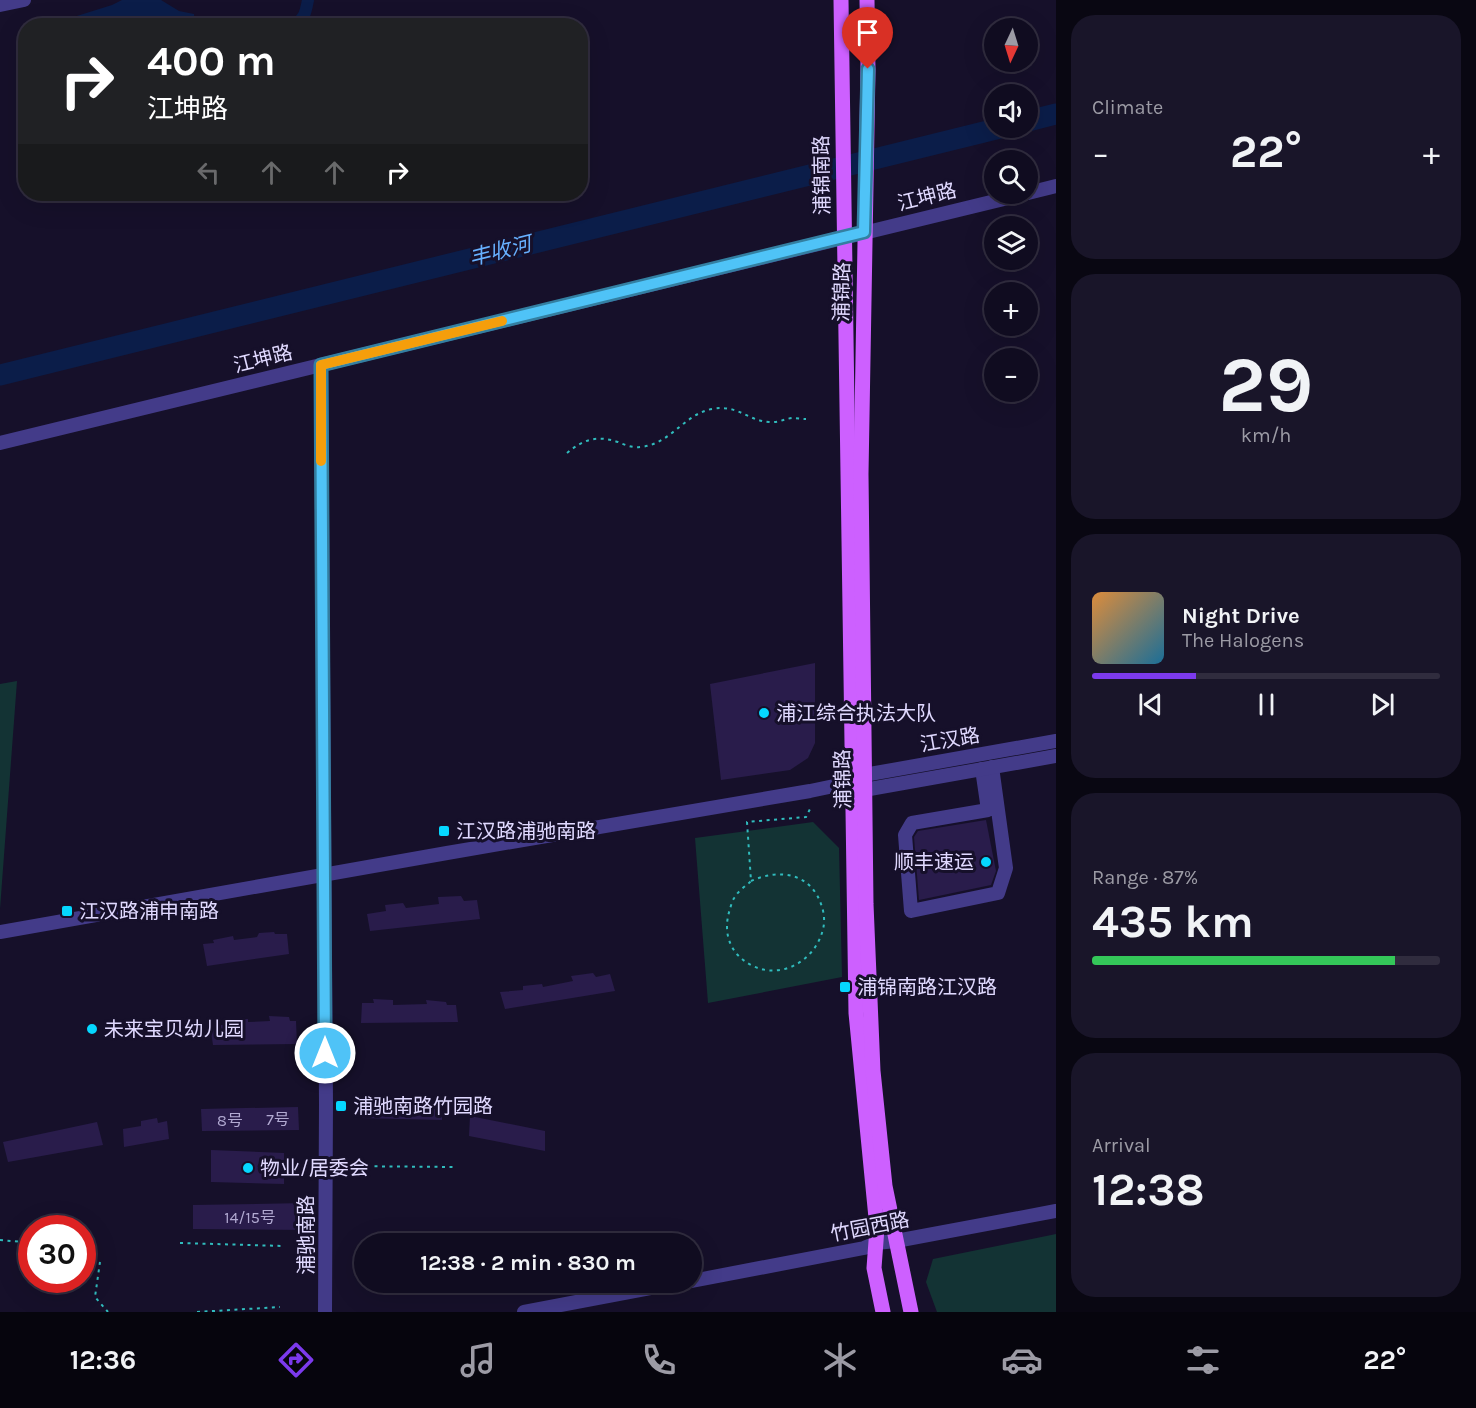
<!DOCTYPE html>
<meta charset="utf-8">
<style>
body{margin:0;font-family:Karla,"Noto Sans SC",sans-serif;background:#191529;color:#f1f3f6;height:100vh;display:flex;flex-direction:column;font-size:22px;white-space:nowrap}
*{box-sizing:border-box;margin:0}
p{font-size:20px;color:#9c9ba5}
.icon{flex:none;width:33px;height:33px;fill:none;stroke:currentColor;stroke-width:2;stroke-linecap:round;stroke-linejoin:round}
.map{position:relative;flex:1;overflow:hidden}
.drawer{display:flex;flex-direction:column;gap:15px;padding:15px;background:#090712;width:420px}
.drawer>*{flex:none}
.guide{position:absolute;left:18px;top:18px;width:570px;height:183px;border-radius:24px;box-shadow:0 6px 24px #0002,0 0 0 2px #302c3e;background:#202124;color:#fff;overflow:hidden}
.needle{width:39px;rotate:184deg}
.fabs{position:absolute;left:984px;top:18px;display:grid;gap:12px}
.fabs a{display:grid;place-items:center;width:54px;height:54px;border-radius:50%;background:#100c20;box-shadow:0 6px 24px #0002,0 0 0 2px #302c3e;font-size:30px}
.speed{position:absolute;left:18px;top:1215px;display:flex;gap:12px;font-size:30px;font-weight:700;text-align:center}
.speed>*{display:grid;place-content:center;width:78px;height:78px;border-radius:50%;background:#100c20;box-shadow:0 6px 24px #0002,0 0 0 2px #302c3e;line-height:1}
.speed .limit{border:9px solid #d22;background:#fff;color:#111}
.pin{position:absolute;display:grid;place-items:center;width:51px;height:51px;color:#fff;margin:-62px -26px;border-radius:50% 50% 50% 0;rotate:-45deg;box-shadow:0 0 6px #0007}
.pin .icon{rotate:45deg}
.me{position:absolute;width:66px;margin:-33px;rotate:0deg;stroke-linejoin:round;filter:drop-shadow(0 0 4px #0008)}
.turn{display:flex;align-items:center;gap:21px;height:126px;padding:0 30px;font-size:27px}
.turn .icon{width:78px;height:78px;stroke-width:2.5}
.turn b{display:block;font-size:42px;line-height:51px}
.lanes{display:flex;align-items:center;height:57px;padding:0 30px;background:#0003;justify-content:center;gap:30px;direction:ltr}
.lanes .off{opacity:.35}
.big{font-size:45px;font-weight:700;line-height:1.1}
.drawer .tile{flex:1;display:flex;flex-direction:column;justify-content:center;gap:9px;min-width:0;padding:0 21px;border-radius:24px;background:#191529}
.drawer .dial{align-items:center;gap:0}
.dial b{font-size:78px;line-height:1}
.song{display:flex;align-items:center;gap:18px}
.cover{width:72px;height:72px;border-radius:9px;background:linear-gradient(135deg,hsl(30 70% 55%),hsl(200 70% 35%))}
.played{height:6px;border-radius:3px;background:linear-gradient(90deg,#7c3aed 30%,#302c3e 30%)}
.keys{display:flex;justify-content:space-around;direction:ltr}
.heat{display:flex;justify-content:space-between;align-items:center;font-size:33px;direction:ltr}
.charge{height:9px;border-radius:4px;background:linear-gradient(90deg,#34c759 87%,#302c3e 0)}
.trip{position:absolute;left:354px;top:1233px;width:348px;height:60px;border-radius:30px;background:#100c20;box-shadow:0 6px 24px #0002,0 0 0 2px #302c3e;font-weight:700;line-height:60px;text-align:center}
.dock{display:flex;height:96px;justify-content:space-around;align-items:center;background:#06050d;color:#9c9ba5}
.dock .icon{width:42px;height:42px}
.dock .active{color:#7c3aed}
.dock b{font-size:27px;color:#f1f3f6}
main{display:flex;flex:1;min-height:0}
.map>svg:first-child{display:block}
.green{fill:#133334}
.water{fill:#0b1d49}
.lines{fill:none;stroke-linecap:round;stroke-linejoin:round}
.canal{stroke:#0b1d49;stroke-width:12}
.river{stroke:#0b1d49;stroke-width:21}
.building{fill:#291c4b}
.path{stroke:#30bcbd;stroke-width:2;stroke-dasharray:3 4.5;stroke-linecap:butt}
.minor{stroke:#433b89;stroke-width:14}
.major{stroke:#cd60ff;stroke-width:15}
.route-casing{stroke:#337fa1;stroke-width:15}
.route{stroke:#4fc3f7;stroke-width:10}
.slow{stroke:#f59e0b;stroke-width:10}
.poi-dot{fill:#05d7ff;stroke:#16102a;stroke-width:2}
.labels{text-anchor:middle;dominant-baseline:central;stroke-width:6;stroke-linejoin:round;paint-order:stroke}
.number-label{font-size:16px;fill:#b2aad2}
.street-label{font-size:20px;fill:#e0d9ff;stroke:#16102a}
.poi-label{font-size:20px;fill:#e0d9ff;stroke:#16102a;text-anchor:start}
.water-label{font-size:21px;font-style:italic;fill:#67b0ff;stroke:#16102a}
</style>
<main>
<div class="map">
<svg width="1056" height="1312" viewBox="0 0 1056 1312">
<rect width="100%" height="100%" fill="#16102a"/>
<g class="green">
<path d="M17 681 0 909V684Z"/>
<path d="M813 822 839 848 842 977 708 1003 695 838Z"/>
<path d="M1056 1234V1312H937L926 1282 933 1259Z"/>
</g>
<path class="water" d="M122 0H161L179 11 194 14 195 25H64V20L112 5Z"/>
<g class="lines">
<path class="canal" d="M233 26 295 24C305 19 306 10 308 0"/>
<g class="river">
<path d="M1028 121 1056 114"/>
<path d="M0 375 1000 128"/>
</g>
</g>
<g class="building">
<path d="M815 663V743L808 758 790 770 721 780 710 684Z"/>
<path d="M986 820 996 871 991 885 919 900 914 837 918 831Z"/>
<path d="M461 896 464 901 477 900 480 919 370 931 367 914 386 911 385 905 403 903 406 908 439 904 438 897Z"/>
<path d="M274 932 275 934H287L289 954 207 966 203 944 214 943 213 940 233 936 234 940 257 937 259 933Z"/>
<path d="M593 973 596 977 610 974 615 991 505 1009 500 992 523 990V986L542 984 543 987 573 981 571 976Z"/>
<path d="M373 999 393 1000V1005L427 1004 426 1000 446 1002 447 1005H456L458 1022 361 1023 362 1003H374Z"/>
<path d="M269 1016 289 1017 290 1021H296L297 1044 213 1045 210 1025H226L225 1019H248V1022L270 1021Z"/>
<path d="M359 1097 442 1100V1120L360 1118Z"/>
<path d="M298 1107 299 1130 202 1131 201 1109Z"/>
<path d="M470 1116 545 1131V1151L469 1136Z"/>
<path d="M157 1118 158 1123 167 1121 169 1139 124 1147 123 1129 141 1126V1121Z"/>
<path d="M97 1122 103 1145 8 1162 3 1142Z"/>
<path d="M211 1150 284 1153V1184L211 1182Z"/>
<path d="M306 1203V1230L193 1229V1205Z"/>
</g>
<g class="lines">
<g class="path">
<path d="M567 453C584 439 597 435 618 442 625 445 633 448 640 447 670 445 684 414 712 409 738 404 748 421 769 422 778 423 784 419 792 418 796 418 801 419 806 419"/>
<path d="M751 881C780 868 812 873 822 907 824 913 825 922 823 929 816 960 782 980 753 966 730 955 722 933 730 909 731 906 732 900 735 897 738 891 746 886 751 881L747 822 806 817 810 809"/>
<path d="M337 1166 454 1167"/>
<path d="M0 1240 23 1242"/>
<path d="M180 1243 284 1246"/>
<path d="M100 1262 95 1297 108 1312"/>
<path d="M197 1312 280 1307"/>
</g>
<g class="minor">
<path d="M0 5 24 0"/>
<path d="M1028 193 1056 186"/>
<path d="M321 365 326 1103 325 1312"/>
<path d="M0 443 1024 194"/>
<path d="M982 769 988 810 912 823 905 835 911 911 998 893 1006 868 992 767"/>
<path d="M857 785 864 790 1056 756"/>
<path d="M0 932 447 853 810 791 853 782 864 775 1056 741"/>
<path d="M692 1281 864 1248 876 1243 896 1241 1056 1211"/>
<path d="M524 1312 682 1282"/>
</g>
<g class="major">
<path d="M841 0 856 1013 877 1228 874 1268 883 1312"/>
<path d="M867 0 868 69 861 474 866 904 873 1071 885 1186 911 1312"/>
</g>
</g>
<g class="lines">
<defs>
<path id="route" d="M325 1053 321 365 864 232 868 69"/>
</defs>
<use href="#route" class="route-casing"/>
<use href="#route" class="route"/>
<path class="slow" d="M321 461V365L502 321"/>
</g>
<g class="poi-dot">
<circle cx="764" cy="713" r="6"/>
<rect x="438" y="825" width="12" height="12" rx="3"/>
<circle cx="986" cy="862" r="6"/>
<rect x="61" y="905" width="12" height="12" rx="3"/>
<rect x="839" y="981" width="12" height="12" rx="3"/>
<circle cx="92" cy="1029" r="6"/>
<rect x="335" y="1100" width="12" height="12" rx="3"/>
<circle cx="248" cy="1168" r="6"/>
</g>
<g class="labels">
<g class="number-label">
<text x="278" y="1119">7号</text>
<text x="230" y="1120">8号</text>
<text x="250" y="1217">14/15号</text>
</g>
<g class="street-label">
<text transform="translate(822 175) rotate(-91)">浦锦南路</text>
<text transform="translate(927 197) rotate(-14)">江坤路</text>
<text transform="translate(842 292) rotate(-89)">浦锦路</text>
<text transform="translate(263 359) rotate(-14)">江坤路</text>
<text transform="translate(950 740) rotate(-10)">江汉路</text>
<text transform="translate(843 779) rotate(-91)">浦锦路</text>
<text transform="translate(870 1227) rotate(-11)">竹园西路</text>
<text transform="translate(306 1235) rotate(-90)">浦驰南路</text>
</g>
<g class="poi-label">
<text x="776" y="713">浦江综合执法大队</text>
<text x="456" y="831">江汉路浦驰南路</text>
<text x="974" y="862" text-anchor="end">顺丰速运</text>
<text x="79" y="911">江汉路浦申南路</text>
<text x="857" y="987">浦锦南路江汉路</text>
<text x="104" y="1029">未来宝贝幼儿园</text>
<text x="353" y="1106">浦驰南路竹园路</text>
<text x="260" y="1168">物业/居委会</text>
</g>
<g class="water-label">
<text transform="translate(500 251) rotate(-14)">丰收河</text>
</g>
</g>
</svg>
<div class="fabs">
<a><svg class="needle" viewBox="-14 -14 28 28"><path d="M0-13l5 13h-10z" fill="#e53935"/><path d="M0 13l5-13h-10z" fill="#9c9ba5"/></svg></a>
<a><svg class="icon" aria-label="sound" viewBox="0 0 24 24"><path d="M4 9h4l5-4v14l-5-4H4zM17 9q2 3 0 6"/></svg></a>
<a><svg class="icon" aria-label="search" viewBox="0 0 24 24"><circle cx="10" cy="10" r="6"/><path d="M15 15l6 6"/></svg></a>
<a><svg class="icon" aria-label="layers" viewBox="0 0 24 24"><path d="M12 4l9 5-9 5-9-5zM3 14l9 5 9-5"/></svg></a>
<a>+</a>
<a>−</a>
</div>
<div class="speed"><div class="limit">30</div></div>
<div class="pin" style="left:868px;top:69px;background:#d93025"><svg class="icon" aria-label="arrive" viewBox="0 0 24 24"><path d="M6 21V4h12l-3 4 3 4H6"/></svg></div>
<svg class="me" style="left:325px;top:1053px" viewBox="-20 -20 40 40"><circle r="17" fill="#4fc3f7" stroke="#fff" stroke-width="3"/><path d="M0-11L8 9 0 5-8 9z" fill="#fff"/></svg>
<div class="trip">12:38 · 2 min · 830 m</div>
<div class="guide">
<div class="turn"><svg class="icon" aria-label="right" viewBox="0 0 24 24"><path d="M7 20v-9h11M14 6l5 5-5 5"/></svg><div><b>400 m</b>江坤路</div></div>
<div class="lanes"><svg class="icon off" aria-label="left" viewBox="0 0 24 24"><path d="M17 20v-9H6M10 6l-5 5 5 5"/></svg><svg class="icon off" aria-label="ahead" viewBox="0 0 24 24"><path d="M12 20V5M6 11l6-6 6 6"/></svg><svg class="icon off" aria-label="ahead" viewBox="0 0 24 24"><path d="M12 20V5M6 11l6-6 6 6"/></svg><svg class="icon" aria-label="right" viewBox="0 0 24 24"><path d="M7 20v-9h11M14 6l5 5-5 5"/></svg></div>
</div>
</div>
<section class="drawer">
<div class="tile"><p>Climate</p>
<div class="heat"><a>−</a><b class="big">22°</b><a>+</a></div>
</div>
<div class="tile dial"><b>29</b><p>km/h</p></div>
<div class="tile">
<div class="song"><i class="cover"></i><div><b>Night Drive</b><p>The Halogens</p></div></div>
<div class="played"></div>
<div class="keys"><svg class="icon" aria-label="previous" viewBox="0 0 24 24"><path d="M18 5L8 12l10 7zM5 5v14"/></svg><svg class="icon" aria-label="pause" viewBox="0 0 24 24"><path d="M8 5v14M16 5v14"/></svg><svg class="icon" aria-label="next" viewBox="0 0 24 24"><path d="M6 5l10 7-10 7zM19 5v14"/></svg></div>
</div>
<div class="tile"><p>Range · 87%</p><b class="big">435 km</b><div class="charge"></div></div>
<div class="tile"><p>Arrival</p><b class="big">12:38</b></div>
</section>
</main>
<nav class="dock">
<b>12:36</b>
<svg class="icon active" aria-label="directions" viewBox="0 0 24 24"><path d="M12 3l9 9-9 9-9-9zM9 14v-3h6M13 9l2 2-2 2"/></svg>
<svg class="icon" aria-label="music" viewBox="0 0 24 24"><path d="M9 18V5l10-2v13"/><circle cx="6" cy="18" r="3"/><circle cx="16" cy="16" r="3"/></svg>
<svg class="icon" aria-label="phone" viewBox="0 0 24 24"><path d="M5 4h4l2 5-3 2q2 4 5 5l2-3 5 2v4C11 20 4 13 5 4z"/></svg>
<svg class="icon" aria-label="climate" viewBox="0 0 24 24"><path d="M12 3v18M4 7l16 10M4 17L20 7"/></svg>
<svg class="icon" aria-label="car" viewBox="0 0 24 24"><path d="M5 17H2v-5l4-1 3-4h7l3 4 3 1v5h-3M9 17h6M6 11h13"/><circle cx="7" cy="17" r="2"/><circle cx="17" cy="17" r="2"/></svg>
<svg class="icon" aria-label="filters" viewBox="0 0 24 24"><path d="M4 7h16M4 17h16"/><circle cx="9" cy="7" r="2"/><circle cx="15" cy="17" r="2"/></svg>
<b>22°</b>
</nav>
